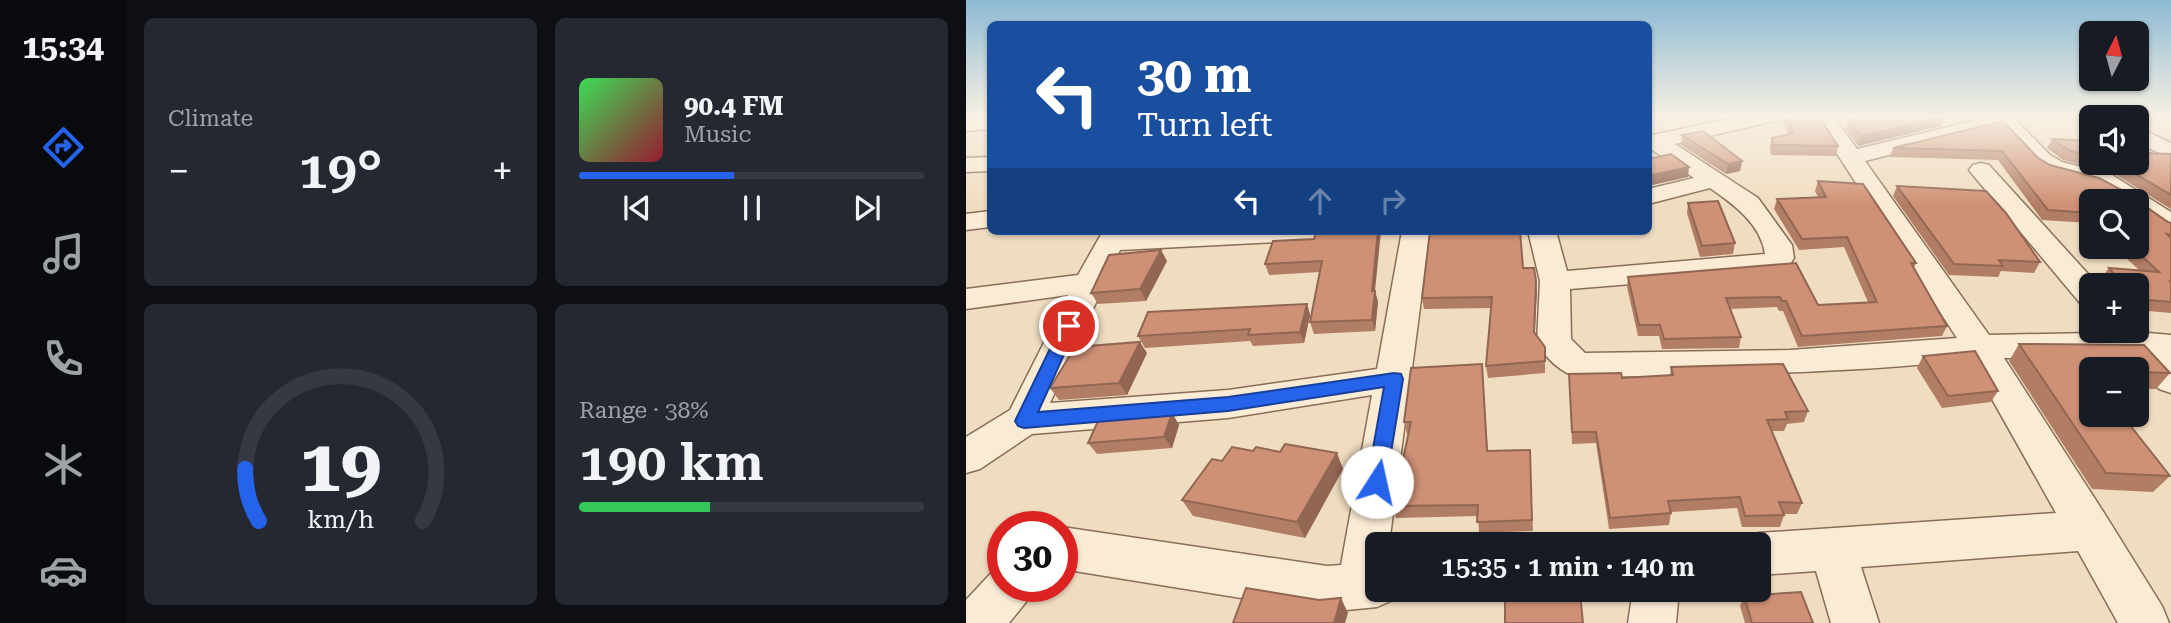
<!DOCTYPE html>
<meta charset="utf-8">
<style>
body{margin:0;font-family:"Roboto Serif",serif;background:#242831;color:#f1f3f6;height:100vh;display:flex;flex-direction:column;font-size:26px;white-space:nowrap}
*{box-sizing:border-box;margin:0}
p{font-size:23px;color:#9ea1a6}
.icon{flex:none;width:38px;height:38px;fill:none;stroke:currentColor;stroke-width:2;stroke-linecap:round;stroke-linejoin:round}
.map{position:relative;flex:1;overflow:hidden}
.drawer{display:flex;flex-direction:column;gap:18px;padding:18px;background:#0d0f14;width:840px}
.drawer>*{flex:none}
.guide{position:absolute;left:21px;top:21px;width:665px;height:214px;border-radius:10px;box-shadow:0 2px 5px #0004;background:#1a4fa0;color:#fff;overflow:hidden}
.needle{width:46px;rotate:6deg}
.tools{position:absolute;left:1113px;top:21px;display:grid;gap:14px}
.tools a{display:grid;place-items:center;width:70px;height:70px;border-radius:10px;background:#171b24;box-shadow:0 2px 5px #0004;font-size:35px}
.speed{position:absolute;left:21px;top:511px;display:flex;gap:14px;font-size:35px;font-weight:700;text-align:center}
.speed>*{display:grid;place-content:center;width:91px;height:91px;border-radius:50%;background:#171b24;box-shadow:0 2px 5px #0004;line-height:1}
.speed .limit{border:10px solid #d22;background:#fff;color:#111}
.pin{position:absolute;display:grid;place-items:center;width:60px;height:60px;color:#fff;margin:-30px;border:4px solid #fff;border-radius:50%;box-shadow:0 2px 7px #0007}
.me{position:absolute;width:77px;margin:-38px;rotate:10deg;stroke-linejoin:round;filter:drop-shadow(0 0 5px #0008)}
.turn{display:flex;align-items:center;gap:24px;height:147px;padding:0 35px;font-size:32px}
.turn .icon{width:91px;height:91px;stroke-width:2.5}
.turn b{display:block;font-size:49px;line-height:60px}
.lanes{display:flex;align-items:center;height:66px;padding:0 35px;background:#0003;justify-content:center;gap:35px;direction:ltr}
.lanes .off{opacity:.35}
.big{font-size:52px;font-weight:600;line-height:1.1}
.drawer .tile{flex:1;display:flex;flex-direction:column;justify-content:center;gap:10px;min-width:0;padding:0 24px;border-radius:10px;background:#242831}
.drawer .dial{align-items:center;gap:0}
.dial svg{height:182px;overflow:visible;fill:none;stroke:#363941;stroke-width:7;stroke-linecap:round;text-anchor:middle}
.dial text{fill:#f1f3f6;stroke:none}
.song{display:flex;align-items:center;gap:21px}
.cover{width:84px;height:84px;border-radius:10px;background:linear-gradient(135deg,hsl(130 70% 55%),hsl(350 70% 35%))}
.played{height:7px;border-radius:4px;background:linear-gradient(90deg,#2563eb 45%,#363941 45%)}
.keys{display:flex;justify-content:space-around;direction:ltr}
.heat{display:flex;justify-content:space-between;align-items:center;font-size:38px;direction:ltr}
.charge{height:10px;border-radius:5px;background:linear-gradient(90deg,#34c759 38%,#363941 0)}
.drawer .tiles{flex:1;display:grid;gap:18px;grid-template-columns:repeat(2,1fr)}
.trip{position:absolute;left:399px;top:532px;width:406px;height:70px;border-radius:10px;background:#171b24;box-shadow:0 2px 5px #0004;font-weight:600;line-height:70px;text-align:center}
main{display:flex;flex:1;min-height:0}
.dock{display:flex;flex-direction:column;width:126px;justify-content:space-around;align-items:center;background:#090b0e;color:#9ea1a6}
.dock .icon{width:49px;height:49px}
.dock .active{color:#2563eb}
.dock b{font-size:32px;color:#f1f3f6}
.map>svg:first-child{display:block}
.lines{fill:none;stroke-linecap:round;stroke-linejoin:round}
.minor-casing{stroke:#8a6d58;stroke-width:3}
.minor{fill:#faebd5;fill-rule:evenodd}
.wall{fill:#b27d65}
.shaded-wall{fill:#916653}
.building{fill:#cf9176;stroke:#916653;stroke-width:2}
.route{fill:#2563eb;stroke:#184099;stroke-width:2}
</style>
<main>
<nav class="dock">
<b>15:34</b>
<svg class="icon active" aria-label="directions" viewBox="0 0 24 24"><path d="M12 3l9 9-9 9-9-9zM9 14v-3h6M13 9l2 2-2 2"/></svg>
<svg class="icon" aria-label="music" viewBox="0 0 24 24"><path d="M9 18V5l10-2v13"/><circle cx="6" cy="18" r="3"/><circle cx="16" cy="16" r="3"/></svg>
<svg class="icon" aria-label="phone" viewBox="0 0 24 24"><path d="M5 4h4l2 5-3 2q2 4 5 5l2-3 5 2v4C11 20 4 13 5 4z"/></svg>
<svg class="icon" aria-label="climate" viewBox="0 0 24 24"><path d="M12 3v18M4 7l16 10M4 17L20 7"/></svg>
<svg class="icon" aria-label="car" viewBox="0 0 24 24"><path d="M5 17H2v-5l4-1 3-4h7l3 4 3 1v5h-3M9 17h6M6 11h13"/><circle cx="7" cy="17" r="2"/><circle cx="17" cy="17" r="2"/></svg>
</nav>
<section class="drawer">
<div class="tiles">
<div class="tile"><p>Climate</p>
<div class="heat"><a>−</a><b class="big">19°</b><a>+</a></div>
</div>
<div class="tile">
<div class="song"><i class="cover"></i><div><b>90.4 FM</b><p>Music</p></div></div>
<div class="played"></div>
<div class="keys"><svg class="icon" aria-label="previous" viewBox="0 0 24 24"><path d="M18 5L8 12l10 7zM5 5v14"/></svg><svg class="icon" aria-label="pause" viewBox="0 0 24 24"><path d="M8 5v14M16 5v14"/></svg><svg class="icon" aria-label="next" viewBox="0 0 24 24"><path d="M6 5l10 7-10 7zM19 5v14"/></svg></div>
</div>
<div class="tile dial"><svg viewBox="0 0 100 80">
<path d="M14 69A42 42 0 1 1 86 69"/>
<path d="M14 69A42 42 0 0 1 8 46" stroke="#2563eb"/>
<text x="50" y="56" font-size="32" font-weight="700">19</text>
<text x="50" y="72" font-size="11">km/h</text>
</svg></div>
<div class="tile"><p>Range · 38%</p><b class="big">190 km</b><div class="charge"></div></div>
</div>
</section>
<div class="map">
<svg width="1205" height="623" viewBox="0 0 1205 623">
<rect width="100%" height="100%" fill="#f0ddc1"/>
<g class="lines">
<defs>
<g id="minor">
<path d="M24 117V129L0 131V119Z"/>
<path d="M772 117H812L809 121 709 144 792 198 826 245 828 258 824 264 801 273 604 289 605 339 619 353 824 350 991 338 847 117H868L891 149 1024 117H1047L1084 155 1096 162 1146 175 1205 212V232L1196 230 1171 212V201H1156L1128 185 1080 172 1068 165 1033 127 899 161 1023 335 1172 332 1205 335V393L1193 389 1165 358H1038L1140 516 1196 606 1203 623H1152L1112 551 895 567 913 623H865L850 571 793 575V544H775L777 539 793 533 1090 513 1004 360C873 374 743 375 611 377 594 372 580 358 571 343L574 281 562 231H590L601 271 799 254C795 224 767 204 744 188L682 204V189L728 178 682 147V136Z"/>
<path d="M1171 127 1205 143V158L1171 143Z"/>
<path d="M24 157V171L0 172V158Z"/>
<path d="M1015 163 1023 165 1132 285H1125V306L1114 303 1007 175 1003 170 1007 165Z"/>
<path d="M24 211V227L0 230V214Z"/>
<path d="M137 231H385L381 237 371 239 154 250 84 403 262 390 411 369 436 231H464L423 544H411V590H432L427 600 411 607 361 612 96 569V527L361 566 375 565 406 395 262 418 66 434 14 469 0 473V437L44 410 102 295 0 309V289L112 275Z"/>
<path d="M37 566V586H67L60 602 43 623H0V600L28 570Z"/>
<path d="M667 590H713L710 623H662Z"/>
</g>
</defs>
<use href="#minor" class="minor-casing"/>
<use href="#minor" class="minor"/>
</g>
<g class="wall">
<path d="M815 117H853L872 146 870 156 805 155 804 148 806 138 822 134Z"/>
<path d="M978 117 975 126 892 146 880 129 883 120Z"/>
<path d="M1037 121 1072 158 1084 165 1176 204 1202 222 1205 223V313L1171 310V285H1141L1135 278 1143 268 1173 270 1148 247H1171L1125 201V226L1123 223 1076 220 1032 160 924 157 927 148Z"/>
<path d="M716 135 776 161 774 171 760 174 715 145Z"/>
<path d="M1086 139 1125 141V163H1171L1180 153 1205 154V209L1147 173 1097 160 1081 148Z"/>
<path d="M852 181 950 263 948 268 981 326 976 336 832 347 817 311H813L811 307 764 309 775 337 773 348 696 349 693 336H672L661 287 662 277 830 263 852 305 902 302 878 247 833 250 808 209 811 199 852 197 849 191Z"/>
<path d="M931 186 1074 262 1068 273 1035 271 1032 277 983 275 927 196Z"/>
<path d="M722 203 769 243 767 254 734 257 721 213Z"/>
<path d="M348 239 409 291 412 302 409 331 348 334 344 322 354 272 303 275 299 264Z"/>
<path d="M201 261 180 301 132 304 125 293Z"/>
<path d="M557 268 570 281 569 333 579 347V373L522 378 520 366 525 308 458 309 456 298Z"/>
<path d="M341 304 344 315 338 343 287 346 284 341 179 348 172 336Z"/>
<path d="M1053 344 1204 373 1190 389H1171V369H1125V415L1204 476 1187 492 1126 489 1043 361Z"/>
<path d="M181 353 161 395 93 400 84 388Z"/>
<path d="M957 356 1032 391 1025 402 976 408 951 368Z"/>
<path d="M516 364 522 451 564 450 567 531 513 533 512 516 430 518 427 506 442 434H441L438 422Z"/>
<path d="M705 367 842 411 838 422 821 424 818 431H805L836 503 831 514H817L818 515 814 527H776L771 508 705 512 703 525 643 529 630 443 606 444 603 374 656 378 704 376Z"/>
<path d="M206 413 213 425 206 448 131 454 122 443Z"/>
<path d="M256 461 377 469 339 538 227 516 216 500Z"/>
<path d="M778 596 847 623H779L774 606Z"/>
</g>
<g class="shaded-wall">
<path d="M978 117 975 126 892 146 895 136Z"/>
<path d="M776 161 774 171 760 174 762 164Z"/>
<path d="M723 167 722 177 682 186V176Z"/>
<path d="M412 231H415L409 291 412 302 409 331 406 320V291Z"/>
<path d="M195 250 201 261 180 301 174 289Z"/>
<path d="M570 281 571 292 568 343V332Z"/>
<path d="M341 304 344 315 338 343 334 332Z"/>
<path d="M174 342 181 353 161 395 153 383Z"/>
<path d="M206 413 213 425 206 448 198 437Z"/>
<path d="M371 453 377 469 339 538 331 522Z"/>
<path d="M375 598 382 613 379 623H368Z"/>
</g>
<g class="building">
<path d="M821 117H853L872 146 807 145 806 138 828 133Z"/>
<path d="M894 117H977L895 136 883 120Z"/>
<path d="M1037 121 1072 158 1084 165 1133 178 1161 193 1175 194 1176 204 1202 222 1205 223V235L1201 234 1205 238V282L1203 281 1205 282V302L1171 299V285H1157L1143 268 1193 272 1166 247H1171V201H1125V213L1082 210 1036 151 927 148Z"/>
<path d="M737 131 776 161 762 164 716 135Z"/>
<path d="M1086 139 1125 141V156L1102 150Z"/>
<path d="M1171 146 1180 153 1205 154V195L1151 163H1171Z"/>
<path d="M705 154 723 167 682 176V159Z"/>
<path d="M852 181 897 184 950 263H945L981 326 836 336 820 301H816L814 297 760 298 775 337 698 339 694 325H673L662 277 830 263 852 305 911 302 881 237 836 239 811 199 860 197Z"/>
<path d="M931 186 1020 191 1040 213 1074 262 1033 260 1037 266 988 264Z"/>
<path d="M752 201 769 243 736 246 722 203Z"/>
<path d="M357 231H412L406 291H409L406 320 344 322 356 261 299 264 307 241 348 239 350 232Z"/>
<path d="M464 231H554L557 268H568L570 281 568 332 579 347V361L520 366 526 297 456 298Z"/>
<path d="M195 250 174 289 125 293 143 255Z"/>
<path d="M341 304 334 332 282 335 284 329 172 336 182 312Z"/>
<path d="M174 342 153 383 84 388 109 347Z"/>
<path d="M1053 344 1178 345 1204 373 1171 372V369H1125V371H1122L1125 376V415H1156L1204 476 1140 473Z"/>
<path d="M1009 351 1032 391 982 396 957 356Z"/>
<path d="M516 364 521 451 564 450 566 520 511 522 512 505 427 506 445 422H438L445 368Z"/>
<path d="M817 364 842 411 819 412 822 419 801 420 836 503 813 502 818 515 779 516 774 497 702 501 705 513 644 518 630 432H606L603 374 655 373 656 378 707 375 705 367Z"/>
<path d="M206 413 198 437 122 443 133 419Z"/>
<path d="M319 444 371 453 331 522 216 500 246 459 256 461 266 447 287 451 290 447 314 452Z"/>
<path d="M280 588 353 600 375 598 368 623H267Z"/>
<path d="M835 592 847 623H786L778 596Z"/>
<path d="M614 593 617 623H539V597Z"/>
</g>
<linearGradient id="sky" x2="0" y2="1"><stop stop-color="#8dbad4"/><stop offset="0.57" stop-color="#f8f0e3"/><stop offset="1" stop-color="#f8f0e3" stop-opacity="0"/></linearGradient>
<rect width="1205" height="204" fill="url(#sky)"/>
<path class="route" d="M103 321 111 326 72 412 262 397 428 373 435 374 437 379 419 489 411 491 404 489 401 482 418 387 262 411 58 428 52 426 49 421 95 326Z"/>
</svg>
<div class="tools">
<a><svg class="needle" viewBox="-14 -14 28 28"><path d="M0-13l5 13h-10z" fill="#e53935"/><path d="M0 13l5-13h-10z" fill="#9ea1a6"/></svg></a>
<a><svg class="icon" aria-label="sound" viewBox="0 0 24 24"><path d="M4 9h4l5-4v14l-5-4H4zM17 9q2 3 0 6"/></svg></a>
<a><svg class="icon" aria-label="search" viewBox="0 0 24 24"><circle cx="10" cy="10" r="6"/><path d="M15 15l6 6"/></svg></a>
<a>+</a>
<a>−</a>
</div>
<div class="speed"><div class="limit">30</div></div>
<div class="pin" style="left:103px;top:326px;background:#d93025"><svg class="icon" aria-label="arrive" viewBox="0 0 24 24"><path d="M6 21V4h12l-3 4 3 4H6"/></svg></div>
<svg class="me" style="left:411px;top:482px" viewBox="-20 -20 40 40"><circle r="19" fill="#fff"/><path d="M0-13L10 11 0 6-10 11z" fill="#2563eb"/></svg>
<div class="trip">15:35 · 1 min · 140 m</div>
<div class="guide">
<div class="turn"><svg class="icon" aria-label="left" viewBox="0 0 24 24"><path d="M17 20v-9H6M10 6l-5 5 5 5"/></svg><div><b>30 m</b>Turn left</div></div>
<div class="lanes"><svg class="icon" aria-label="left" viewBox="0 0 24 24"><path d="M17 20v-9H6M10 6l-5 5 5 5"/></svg><svg class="icon off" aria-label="ahead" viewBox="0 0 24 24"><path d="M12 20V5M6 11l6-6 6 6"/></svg><svg class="icon off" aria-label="right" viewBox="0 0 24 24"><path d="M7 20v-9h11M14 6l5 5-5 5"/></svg></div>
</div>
</div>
</main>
